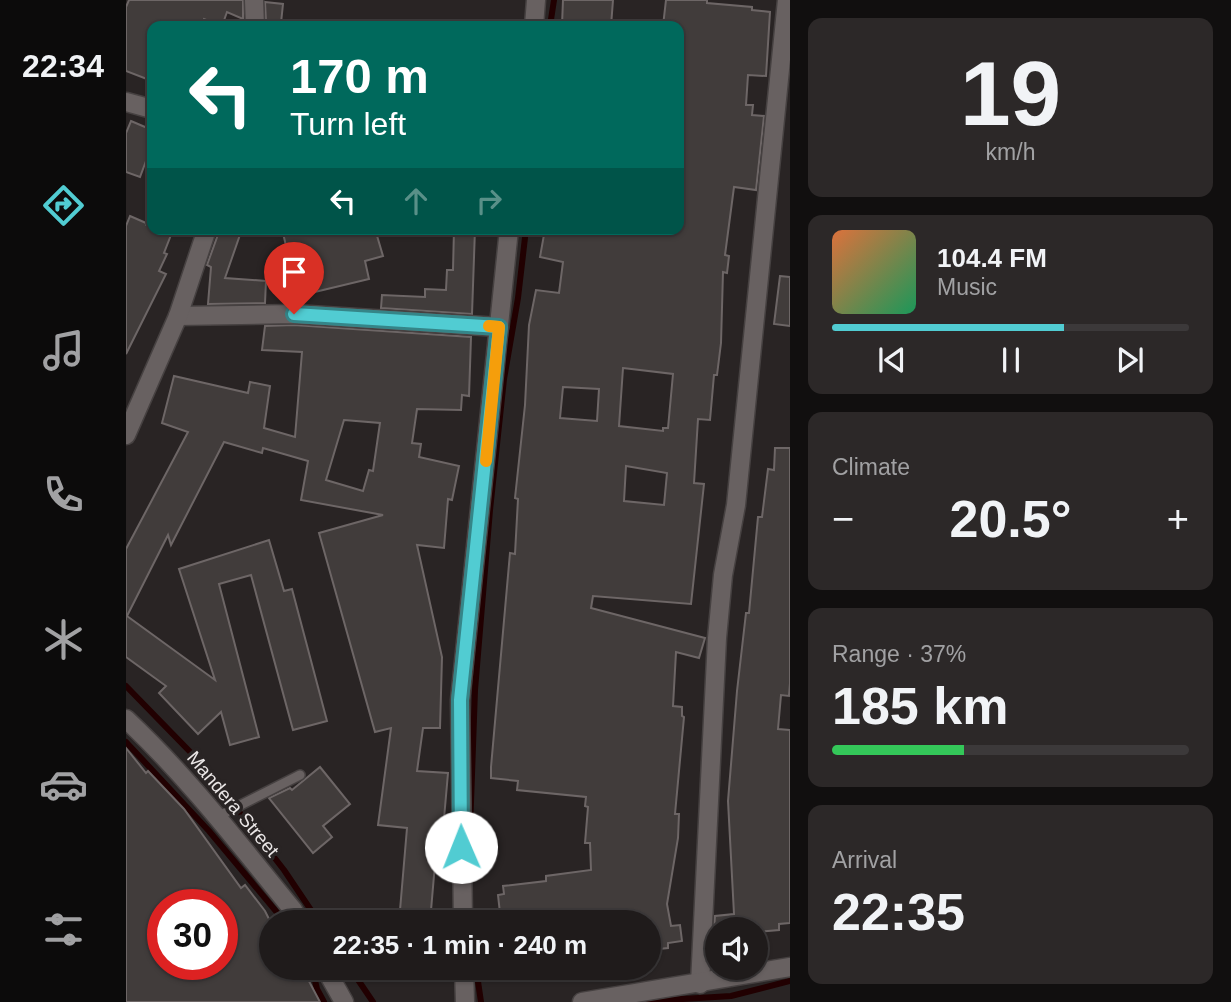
<!DOCTYPE html>
<meta charset="utf-8">
<style>
body{margin:0;font-family:Arial,sans-serif;background:#2c2828;color:#f1f3f6;height:100vh;display:flex;flex-direction:column;font-size:26px;white-space:nowrap}
*{box-sizing:border-box;margin:0}
p{font-size:23px;color:#a1a1a3}
.icon{flex:none;width:38px;height:38px;fill:none;stroke:currentColor;stroke-width:2;stroke-linecap:round;stroke-linejoin:round}
.map{position:relative;flex:1;overflow:hidden}
.side{display:flex;flex-direction:column;gap:18px;padding:18px;background:#110f0f;width:441px}
.side>*{flex:none}
.top-card{position:absolute;left:21px;top:21px;width:537px;height:214px;border-radius:14px;box-shadow:0 2px 5px #0004,0 0 0 2px #3c393a;background:#00695c;color:#fff;overflow:hidden}
.fabs{position:absolute;left:579px;top:917px;display:grid;gap:14px}
.fabs a{display:grid;place-items:center;width:63px;height:63px;border-radius:50%;background:#1f1b1b;box-shadow:0 2px 5px #0004,0 0 0 2px #3c393a;font-size:35px}
.speed{position:absolute;left:21px;top:889px;display:flex;gap:14px;font-size:35px;font-weight:700;text-align:center}
.speed>*{display:grid;place-content:center;width:91px;height:91px;border-radius:50%;background:#1f1b1b;box-shadow:0 2px 5px #0004,0 0 0 2px #3c393a;line-height:1}
.speed .limit{border:10px solid #d22;background:#fff;color:#111}
.pin{position:absolute;display:grid;place-items:center;width:60px;height:60px;color:#fff;margin:-72px -30px;border-radius:50% 50% 50% 0;rotate:-45deg;box-shadow:0 0 7px #0007}
.pin .icon{rotate:45deg}
.me{position:absolute;width:77px;margin:-38px;rotate:359deg;stroke-linejoin:round;filter:drop-shadow(0 0 5px #0008)}
.turn{display:flex;align-items:center;gap:24px;height:147px;padding:0 28px;font-size:32px}
.turn .icon{width:91px;height:91px;stroke-width:2.5}
.turn b{display:block;font-size:49px;line-height:60px}
.lanes{display:flex;align-items:center;height:66px;padding:0 28px;background:#0003;justify-content:center;gap:35px;direction:ltr}
.lanes .off{opacity:.35}
.big{font-size:52px;font-weight:600;line-height:1.1}
.side .tile{flex:1;display:flex;flex-direction:column;justify-content:center;gap:10px;min-width:0;padding:0 24px;border-radius:14px;background:#2c2828}
.side .dial{align-items:center;gap:0}
.dial b{font-size:91px;line-height:1}
.song{display:flex;align-items:center;gap:21px}
.cover{width:84px;height:84px;border-radius:10px;background:linear-gradient(135deg,hsl(20 70% 55%),hsl(150 70% 35%))}
.played{height:7px;border-radius:4px;background:linear-gradient(90deg,#51ccd2 65%,#3c393a 65%)}
.keys{display:flex;justify-content:space-around;direction:ltr}
.heat{display:flex;justify-content:space-between;align-items:center;font-size:38px;direction:ltr}
.charge{height:10px;border-radius:5px;background:linear-gradient(90deg,#34c759 37%,#3c393a 0)}
.trip{position:absolute;left:133px;top:910px;width:402px;height:70px;border-radius:35px;background:#1f1b1b;box-shadow:0 2px 5px #0004,0 0 0 2px #3c393a;font-weight:600;line-height:70px;text-align:center}
main{display:flex;flex:1;min-height:0}
.tabs{display:flex;flex-direction:column;width:126px;justify-content:space-around;align-items:center;background:#0c0b0b;color:#a1a1a3}
.tabs .icon{width:49px;height:49px}
.tabs .active{color:#51ccd2}
.tabs b{font-size:32px;color:#f1f3f6}
.map>svg:first-child{display:block}
.lines{fill:none;stroke-linecap:round;stroke-linejoin:round}
.stream{stroke:#210001;stroke-width:6}
.building{fill:#413c3b;stroke:#6d6666;stroke-width:2;fill-rule:evenodd}
.lane-casing{stroke:#464141;stroke-width:12}
.street-casing{stroke:#464141;stroke-width:21}
.lane{stroke:#686161;stroke-width:9}
.street{stroke:#686161;stroke-width:18}
.route-casing{stroke:#358588;stroke-width:18}
.route{stroke:#51ccd2;stroke-width:12}
.slow{stroke:#f59e0b;stroke-width:12}
.labels{text-anchor:middle;dominant-baseline:central;stroke-width:7;stroke-linejoin:round;paint-order:stroke}
.street-label{font-size:19px;fill:#eae6e6;stroke:#292424}
</style>
<main>
<nav class="tabs">
<b>22:34</b>
<svg class="icon active" aria-label="directions" viewBox="0 0 24 24"><path d="M12 3l9 9-9 9-9-9zM9 14v-3h6M13 9l2 2-2 2"/></svg>
<svg class="icon" aria-label="music" viewBox="0 0 24 24"><path d="M9 18V5l10-2v13"/><circle cx="6" cy="18" r="3"/><circle cx="16" cy="16" r="3"/></svg>
<svg class="icon" aria-label="phone" viewBox="0 0 24 24"><path d="M5 4h4l2 5-3 2q2 4 5 5l2-3 5 2v4C11 20 4 13 5 4z"/></svg>
<svg class="icon" aria-label="climate" viewBox="0 0 24 24"><path d="M12 3v18M4 7l16 10M4 17L20 7"/></svg>
<svg class="icon" aria-label="car" viewBox="0 0 24 24"><path d="M5 17H2v-5l4-1 3-4h7l3 4 3 1v5h-3M9 17h6M6 11h13"/><circle cx="7" cy="17" r="2"/><circle cx="17" cy="17" r="2"/></svg>
<svg class="icon" aria-label="filters" viewBox="0 0 24 24"><path d="M4 7h16M4 17h16"/><circle cx="9" cy="7" r="2"/><circle cx="15" cy="17" r="2"/></svg>
</nav>
<div class="map">
<svg width="664" height="1002" viewBox="0 0 664 1002">
<rect width="100%" height="100%" fill="#292424"/>
<g class="lines">
<g class="stream">
<path d="M424 26 428 0"/>
<path d="M0 686 75 763 158 870 193 922"/>
<path d="M0 742 83 831 159 922"/>
<path d="M344 830 349 690 364 510 378 379 392 298 400 229"/>
<path d="M186 968 191 989 198 1002"/>
<path d="M224 968 247 1002"/>
<path d="M350 968 355 1002"/>
<path d="M508 1002 605 996 664 981"/>
</g>
</g>
<g class="building">
<path d="M3 0H117V19L101 12 96 26 78 19 75 26H26V81L0 71V7Z"/>
<path d="M437 0H487L485 26 436 25Z"/>
<path d="M540 0H581V3L626 7V10L644 12 640 76 622 75 620 105H627L626 115 638 116 630 190 608 187 599 255 603 256 601 273 597 272 595 343 591 375H588L584 420 572 419 568 483 578 484 565 604 467 596 465 608 579 638 573 658 550 652 547 706 556 707V716L558 717 549 814H553L552 838 541 904 545 926 554 925 556 941 542 943V948L523 950V922H461L459 913 375 922 372 895 378 894 377 886 420 881V876L465 870 464 843H459L462 807 459 806 460 797 391 790 392 781 365 778V767L384 553 389 554 392 499 389 498 399 405 403 325 410 290 433 293 437 262 414 257 419 229H553V26H537ZM497 368 547 374 542 428H537V431L493 426ZM437 387 473 389 471 421 434 418ZM500 466 541 473 538 505 498 501Z"/>
<path d="M139 2 157 4 155 23 140 22Z"/>
<path d="M5 121 26 130V145L14 177 0 172V133Z"/>
<path d="M4 216 20 223V225L26 229 45 235 38 253 41 254 33 271 40 274 0 354V226Z"/>
<path d="M94 229H116L99 278 140 281 139 303 82 304 85 267 81 265Z"/>
<path d="M156 229H249L257 256 239 261 243 279 172 296Z"/>
<path d="M328 229H349L346 314 255 308 256 295 299 297V289L320 290 321 270H327Z"/>
<path d="M654 276 664 277V326L648 324Z"/>
<path d="M168 325 345 337 343 396 336 395 335 410 291 409 286 443 295 444 293 457 333 466 326 500 322 499 318 548 291 545 316 657 314 728H297L291 771 322 773 317 830 312 829 304 922H273L281 828 252 825 265 728 249 732 193 533 257 515 175 500 182 461 137 448 136 453 98 442 45 545 42 535 1 616 89 680 53 569 143 540 158 591 166 589 201 721 167 730 125 575 93 584 133 737 104 745 95 712 72 734 33 693 40 686 0 657V549L62 432 36 423 48 376 122 393 124 382 144 386 138 428 169 437 176 352 136 350 139 326ZM218 420 254 423 247 471 243 470 237 491 200 480Z"/>
<path d="M649 448H664V683L663 696 655 695 652 729 664 730V923L653 924V930L630 932V929H588L589 916 608 914 602 801 611 691 620 613H623L632 517H636L642 469 648 470Z"/>
<path d="M0 748 20 773 22 771 58 809 115 888 119 885 139 911 145 923V968H176L194 1002H0ZM37 905H96V964H37Z"/>
<path d="M194 767 224 804 197 826 206 837 187 853 143 798 164 788 166 790Z"/>
</g>
<g class="lines">
<defs>
<path id="lane" d="M91 817 174 775"/>
<g id="street">
<path d="M128 0 129 26"/>
<path d="M408 26 410 0"/>
<path d="M0 102 26 109"/>
<path d="M52 316 168 314 373 327"/>
<path d="M0 435 52 316 81 229"/>
<path d="M0 719C62 777 113 844 167 910L174 922"/>
<path d="M337 922 334 700 383 229"/>
<path d="M199 968 218 1002"/>
<path d="M338 968 339 1002"/>
<path d="M574 984 591 638 597 575 610 505 661 0"/>
<path d="M456 1002 664 967"/>
</g>
</defs>
<use href="#lane" class="lane-casing"/>
<use href="#street" class="street-casing"/>
<use href="#lane" class="lane"/>
<use href="#street" class="street"/>
</g>
<g class="lines">
<defs>
<path id="route" d="M168 314 373 327 334 700 335 847"/>
</defs>
<use href="#route" class="route-casing"/>
<use href="#route" class="route"/>
<path class="slow" d="M360 461 373 327 363 326"/>
</g>
<g class="labels">
<g class="street-label">
<text transform="translate(107 804) rotate(50)">Mandera Street</text>
</g>
</g>
</svg>
<div class="fabs">
<a><svg class="icon" aria-label="sound" viewBox="0 0 24 24"><path d="M4 9h4l5-4v14l-5-4H4zM17 9q2 3 0 6"/></svg></a>
</div>
<div class="speed"><div class="limit">30</div></div>
<div class="pin" style="left:168px;top:314px;background:#d93025"><svg class="icon" aria-label="arrive" viewBox="0 0 24 24"><path d="M6 21V4h12l-3 4 3 4H6"/></svg></div>
<svg class="me" style="left:335px;top:847px" viewBox="-20 -20 40 40"><circle r="19" fill="#fff"/><path d="M0-13L10 11 0 6-10 11z" fill="#51ccd2"/></svg>
<div class="trip">22:35 · 1 min · 240 m</div>
<div class="top-card">
<div class="turn"><svg class="icon" aria-label="left" viewBox="0 0 24 24"><path d="M17 20v-9H6M10 6l-5 5 5 5"/></svg><div><b>170 m</b>Turn left</div></div>
<div class="lanes"><svg class="icon" aria-label="left" viewBox="0 0 24 24"><path d="M17 20v-9H6M10 6l-5 5 5 5"/></svg><svg class="icon off" aria-label="ahead" viewBox="0 0 24 24"><path d="M12 20V5M6 11l6-6 6 6"/></svg><svg class="icon off" aria-label="right" viewBox="0 0 24 24"><path d="M7 20v-9h11M14 6l5 5-5 5"/></svg></div>
</div>
</div>
<section class="side">
<div class="tile dial"><b>19</b><p>km/h</p></div>
<div class="tile">
<div class="song"><i class="cover"></i><div><b>104.4 FM</b><p>Music</p></div></div>
<div class="played"></div>
<div class="keys"><svg class="icon" aria-label="previous" viewBox="0 0 24 24"><path d="M18 5L8 12l10 7zM5 5v14"/></svg><svg class="icon" aria-label="pause" viewBox="0 0 24 24"><path d="M8 5v14M16 5v14"/></svg><svg class="icon" aria-label="next" viewBox="0 0 24 24"><path d="M6 5l10 7-10 7zM19 5v14"/></svg></div>
</div>
<div class="tile"><p>Climate</p>
<div class="heat"><a>−</a><b class="big">20.5°</b><a>+</a></div>
</div>
<div class="tile"><p>Range · 37%</p><b class="big">185 km</b><div class="charge"></div></div>
<div class="tile"><p>Arrival</p><b class="big">22:35</b></div>
</section>
</main>
